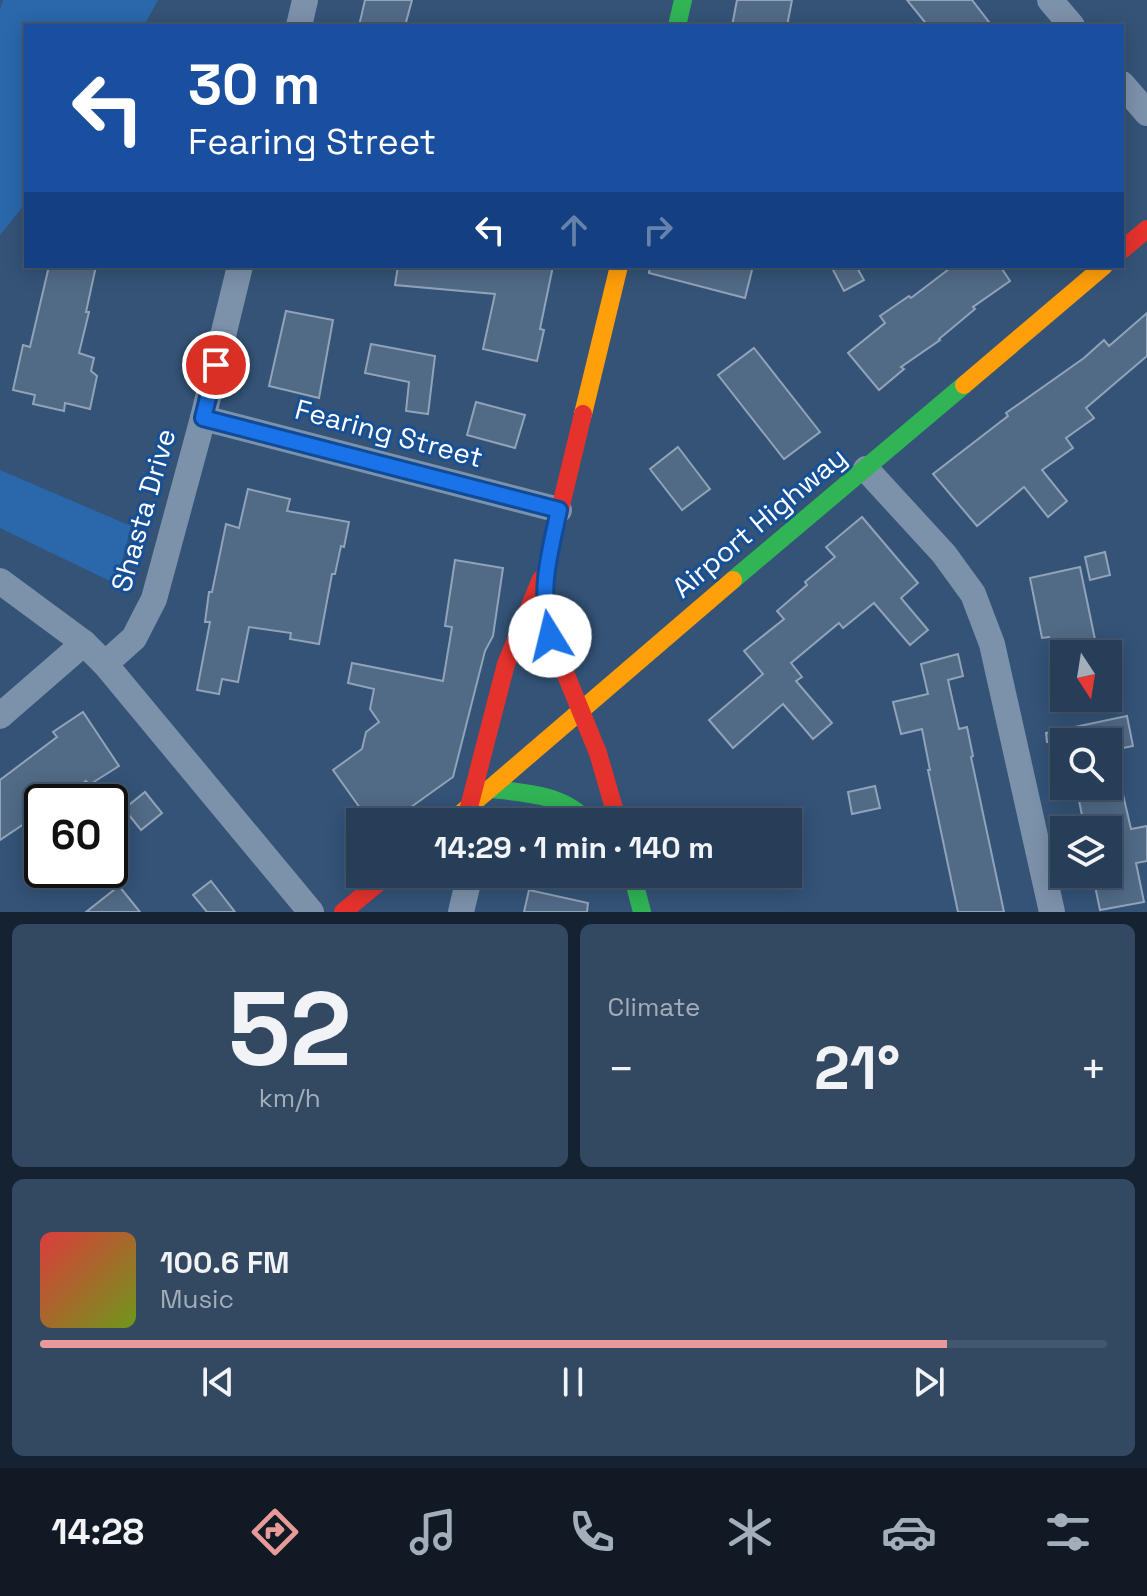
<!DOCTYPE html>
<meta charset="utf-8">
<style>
body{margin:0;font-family:"Space Grotesk",sans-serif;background:#334962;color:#f1f3f6;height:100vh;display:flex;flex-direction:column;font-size:30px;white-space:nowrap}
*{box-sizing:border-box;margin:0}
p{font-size:26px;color:#a4aeba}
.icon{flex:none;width:44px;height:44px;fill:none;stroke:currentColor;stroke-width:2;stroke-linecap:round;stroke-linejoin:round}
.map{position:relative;height:912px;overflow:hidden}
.side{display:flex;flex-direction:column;gap:12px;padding:12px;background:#152231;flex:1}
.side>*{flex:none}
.top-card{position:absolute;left:24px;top:24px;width:1100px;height:244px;border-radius:0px;box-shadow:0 4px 20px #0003,0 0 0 2px #43576f;background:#1a4fa0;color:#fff;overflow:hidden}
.needle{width:52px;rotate:168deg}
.tools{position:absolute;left:1050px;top:640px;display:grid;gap:16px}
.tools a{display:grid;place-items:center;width:72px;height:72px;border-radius:0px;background:#273e59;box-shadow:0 4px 20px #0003,0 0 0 2px #43576f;font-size:40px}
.speed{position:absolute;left:24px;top:784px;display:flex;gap:16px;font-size:40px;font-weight:700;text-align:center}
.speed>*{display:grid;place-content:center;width:104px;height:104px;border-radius:50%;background:#273e59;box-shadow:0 4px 20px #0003,0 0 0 2px #43576f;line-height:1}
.speed .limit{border:4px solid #111;border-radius:12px;background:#fff;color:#111}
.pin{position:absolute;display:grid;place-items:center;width:68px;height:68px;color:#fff;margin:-34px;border:4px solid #fff;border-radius:50%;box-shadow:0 2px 8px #0007}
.me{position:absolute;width:88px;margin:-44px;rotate:351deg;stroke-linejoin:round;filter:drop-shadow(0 0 6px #0008)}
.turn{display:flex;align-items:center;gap:28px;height:168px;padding:0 32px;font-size:36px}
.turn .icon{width:104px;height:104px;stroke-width:2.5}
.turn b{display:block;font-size:56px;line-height:68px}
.lanes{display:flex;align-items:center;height:76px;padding:0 32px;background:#0003;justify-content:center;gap:40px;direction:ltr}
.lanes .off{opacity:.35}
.big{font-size:60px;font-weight:600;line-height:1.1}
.side .card{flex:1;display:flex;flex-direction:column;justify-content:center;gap:12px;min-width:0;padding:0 28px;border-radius:12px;background:#334962}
.side .dial{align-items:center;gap:0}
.dial b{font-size:104px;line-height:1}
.song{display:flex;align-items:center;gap:24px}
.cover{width:96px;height:96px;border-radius:12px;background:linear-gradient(135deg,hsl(0 70% 55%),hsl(80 70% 35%))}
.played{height:8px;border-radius:4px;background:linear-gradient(90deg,#e69b98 85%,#43576f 85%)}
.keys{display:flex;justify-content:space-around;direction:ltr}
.heat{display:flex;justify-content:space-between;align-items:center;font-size:44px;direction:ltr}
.side .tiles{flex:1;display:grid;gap:12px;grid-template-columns:1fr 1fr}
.card:last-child{grid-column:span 2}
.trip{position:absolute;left:346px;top:808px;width:456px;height:80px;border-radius:0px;background:#273e59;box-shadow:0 4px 20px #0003,0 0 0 2px #43576f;font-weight:600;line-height:80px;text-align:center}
.dock{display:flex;height:128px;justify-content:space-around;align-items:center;background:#101924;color:#a4aeba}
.dock .icon{width:56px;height:56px}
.dock .selected{color:#e69b98}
.dock b{font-size:36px;color:#f1f3f6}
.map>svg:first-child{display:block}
.green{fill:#2b67ab}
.building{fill:#516a86;stroke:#91a3b8;stroke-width:2}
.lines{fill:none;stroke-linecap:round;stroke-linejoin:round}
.street{stroke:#7c92aa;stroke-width:26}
.fast{stroke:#30b455;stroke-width:18}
.slow{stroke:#ff9f0a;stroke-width:18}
.jam{stroke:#e5322d;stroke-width:18}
.route-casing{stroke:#114b97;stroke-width:20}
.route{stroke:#1a73e8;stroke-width:14}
.labels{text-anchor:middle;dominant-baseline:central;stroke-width:6;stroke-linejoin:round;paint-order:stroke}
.street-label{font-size:28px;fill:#fff;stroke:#175094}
</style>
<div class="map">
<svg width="1147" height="912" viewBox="0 0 1147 912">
<rect width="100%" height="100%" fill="#345377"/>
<g class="green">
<path d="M3 0H158L144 26H26V203L0 235V9Z"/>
<path d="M0 470 131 526 116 584 0 528Z"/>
</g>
<g class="building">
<path d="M365 0H412L405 26H359Z"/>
<path d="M737 0H792L787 26H732Z"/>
<path d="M907 0H972L992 26H928Z"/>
<path d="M49 266H96L86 312H89L79 353 94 358 91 371 97 376 90 409 65 403 64 411 33 404 35 395 13 390 23 345 30 347Z"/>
<path d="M398 266H553L540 329 544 330 537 361 483 349 495 294 395 285Z"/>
<path d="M650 266H753L745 298 649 273Z"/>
<path d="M831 266H856L864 280 844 291Z"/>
<path d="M953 266H1000L1010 281 973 307 975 309 939 339 940 340 901 367 904 369 879 390 848 353 885 323 880 316 909 296 911 298Z"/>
<path d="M286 311 333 320 319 398 269 386Z"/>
<path d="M1147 313V356L1086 408 1094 418 1066 438 1073 448 1042 470 1067 501 1048 517 1024 487 977 526 933 474 1008 416 1006 413 1084 358 1104 340 1109 346Z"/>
<path d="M371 344 435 356 428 414 406 411 409 382 365 373Z"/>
<path d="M754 348 820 432 784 459 718 375Z"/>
<path d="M476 402 525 415 515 448 467 435Z"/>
<path d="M678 447 710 489 682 510 650 469Z"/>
<path d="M248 489 290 499 287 511 349 522 344 547 341 546 335 574H332L319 644 290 639 291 633 249 627 238 682 222 679 219 694 197 690 210 622H205L209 592H212L226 524 239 528Z"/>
<path d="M862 517 918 583 901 598 928 630 910 645 874 603 843 628 839 623 791 663 802 677 796 681 832 723 813 739 783 704 733 748 709 720 763 674 744 651 784 619 777 611 807 585 805 582 835 557 826 547Z"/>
<path d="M1105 552 1110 575 1090 580 1085 557Z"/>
<path d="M455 560 503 568 493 636 485 651 453 777 390 822H370L333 770 362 749 366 732 379 722 370 709 374 689 348 683 352 663 443 681 452 627 445 626Z"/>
<path d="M1080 567 1098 654H1053L1049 637 1042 638 1030 578Z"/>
<path d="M958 654 963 676 948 680 959 729 967 727 973 756 971 757 1004 912H958L928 770H930L922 729 901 734 893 702 928 694 921 664Z"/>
<path d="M83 712 119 766 89 785 86 781 57 802H42V812L0 840V780L57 737 53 732Z"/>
<path d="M1127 716 1133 746 1108 751V742H1047L1046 733Z"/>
<path d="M875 786 880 808 852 814 848 792Z"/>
<path d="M1076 786H1121L1131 829 1147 826V861L1136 863 1144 902 1100 910 1094 881 1108 878V830H1085Z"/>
<path d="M145 792 162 813 141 830 124 809Z"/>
<path d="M211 881 235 912H207L193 895Z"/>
<path d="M119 886 140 912H86Z"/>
<path d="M529 890 588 903 587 912H524Z"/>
</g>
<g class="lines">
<g class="street">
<path d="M1050 0 1072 26"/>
<path d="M299 26 305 0"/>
<path d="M1122 84 1147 113"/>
<path d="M203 418 559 510"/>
<path d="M866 469 944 554 973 594 992 644 1052 912"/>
<path d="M0 581 84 643 105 664 311 912"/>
<path d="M105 664 134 638 154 599 203 418 240 266"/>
<path d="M0 716 84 643"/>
<path d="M461 912 470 874"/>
</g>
<g class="fast">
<path d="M677 26 683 0"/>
<path d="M733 580 964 385"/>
<path d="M491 789C526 793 563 794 588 822"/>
<path d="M632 874 642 912"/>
</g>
<g class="slow">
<path d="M964 385 1104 266"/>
<path d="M583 414 619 266"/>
<path d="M451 822 733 580"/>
</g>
<g class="jam">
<path d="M1122 250 1147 229"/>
<path d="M583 414 551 547 544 591V609L550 636 598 753 618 822"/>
<path d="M469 807 506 664 541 579"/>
<path d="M343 912 389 874"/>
</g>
</g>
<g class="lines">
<defs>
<path id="route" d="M216 365 203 418 559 510C549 556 539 589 550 636"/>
</defs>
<use href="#route" class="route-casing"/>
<use href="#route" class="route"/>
</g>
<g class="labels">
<g class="street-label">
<text transform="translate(389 433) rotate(15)">Fearing Street</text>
<text transform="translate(143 510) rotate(-74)">Shasta Drive</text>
<text transform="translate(759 522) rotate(-40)">Airport Highway</text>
</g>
</g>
</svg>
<div class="tools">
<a><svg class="needle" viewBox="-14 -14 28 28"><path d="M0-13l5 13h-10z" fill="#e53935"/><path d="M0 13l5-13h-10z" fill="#a4aeba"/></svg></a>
<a><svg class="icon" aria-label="search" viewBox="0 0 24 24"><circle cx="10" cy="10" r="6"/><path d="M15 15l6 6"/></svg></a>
<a><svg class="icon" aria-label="layers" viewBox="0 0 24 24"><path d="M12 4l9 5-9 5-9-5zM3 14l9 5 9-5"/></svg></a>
</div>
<div class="speed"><div class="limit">60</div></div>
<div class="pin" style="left:216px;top:365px;background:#d93025"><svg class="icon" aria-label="arrive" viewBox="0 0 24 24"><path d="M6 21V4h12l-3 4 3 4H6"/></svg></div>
<svg class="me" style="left:550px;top:636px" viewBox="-20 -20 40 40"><circle r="19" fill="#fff"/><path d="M0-13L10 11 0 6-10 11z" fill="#1a73e8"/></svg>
<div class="trip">14:29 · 1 min · 140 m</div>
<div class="top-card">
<div class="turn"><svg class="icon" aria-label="left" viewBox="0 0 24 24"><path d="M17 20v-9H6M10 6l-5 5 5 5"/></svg><div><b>30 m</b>Fearing Street</div></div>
<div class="lanes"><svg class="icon" aria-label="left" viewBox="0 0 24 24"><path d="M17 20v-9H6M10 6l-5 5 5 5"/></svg><svg class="icon off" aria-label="ahead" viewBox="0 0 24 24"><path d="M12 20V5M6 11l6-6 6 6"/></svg><svg class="icon off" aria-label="right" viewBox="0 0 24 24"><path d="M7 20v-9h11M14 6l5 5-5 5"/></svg></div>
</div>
</div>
<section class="side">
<div class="tiles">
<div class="card dial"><b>52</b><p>km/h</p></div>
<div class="card"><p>Climate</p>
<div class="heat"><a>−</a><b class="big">21°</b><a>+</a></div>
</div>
<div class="card">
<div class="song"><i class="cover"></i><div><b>100.6 FM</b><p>Music</p></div></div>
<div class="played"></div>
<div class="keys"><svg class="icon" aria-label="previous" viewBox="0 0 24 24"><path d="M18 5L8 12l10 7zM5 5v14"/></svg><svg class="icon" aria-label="pause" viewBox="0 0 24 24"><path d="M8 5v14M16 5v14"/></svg><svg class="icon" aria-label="next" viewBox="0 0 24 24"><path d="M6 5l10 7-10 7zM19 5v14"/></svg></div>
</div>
</div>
</section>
<nav class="dock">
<b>14:28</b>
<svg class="icon selected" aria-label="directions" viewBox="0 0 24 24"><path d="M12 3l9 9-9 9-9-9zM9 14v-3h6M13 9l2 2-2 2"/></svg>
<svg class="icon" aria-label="music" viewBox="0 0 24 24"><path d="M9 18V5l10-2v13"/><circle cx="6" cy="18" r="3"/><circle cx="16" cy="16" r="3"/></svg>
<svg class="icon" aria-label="phone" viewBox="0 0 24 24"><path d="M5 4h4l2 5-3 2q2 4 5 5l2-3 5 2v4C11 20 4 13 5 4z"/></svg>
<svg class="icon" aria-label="climate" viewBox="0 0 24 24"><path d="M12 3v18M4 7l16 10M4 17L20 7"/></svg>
<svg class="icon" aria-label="car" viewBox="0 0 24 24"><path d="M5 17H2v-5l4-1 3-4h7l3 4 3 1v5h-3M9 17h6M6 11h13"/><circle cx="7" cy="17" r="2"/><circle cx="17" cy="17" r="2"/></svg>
<svg class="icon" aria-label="filters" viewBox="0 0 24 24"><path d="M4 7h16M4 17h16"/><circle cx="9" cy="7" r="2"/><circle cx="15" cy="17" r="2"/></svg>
</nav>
